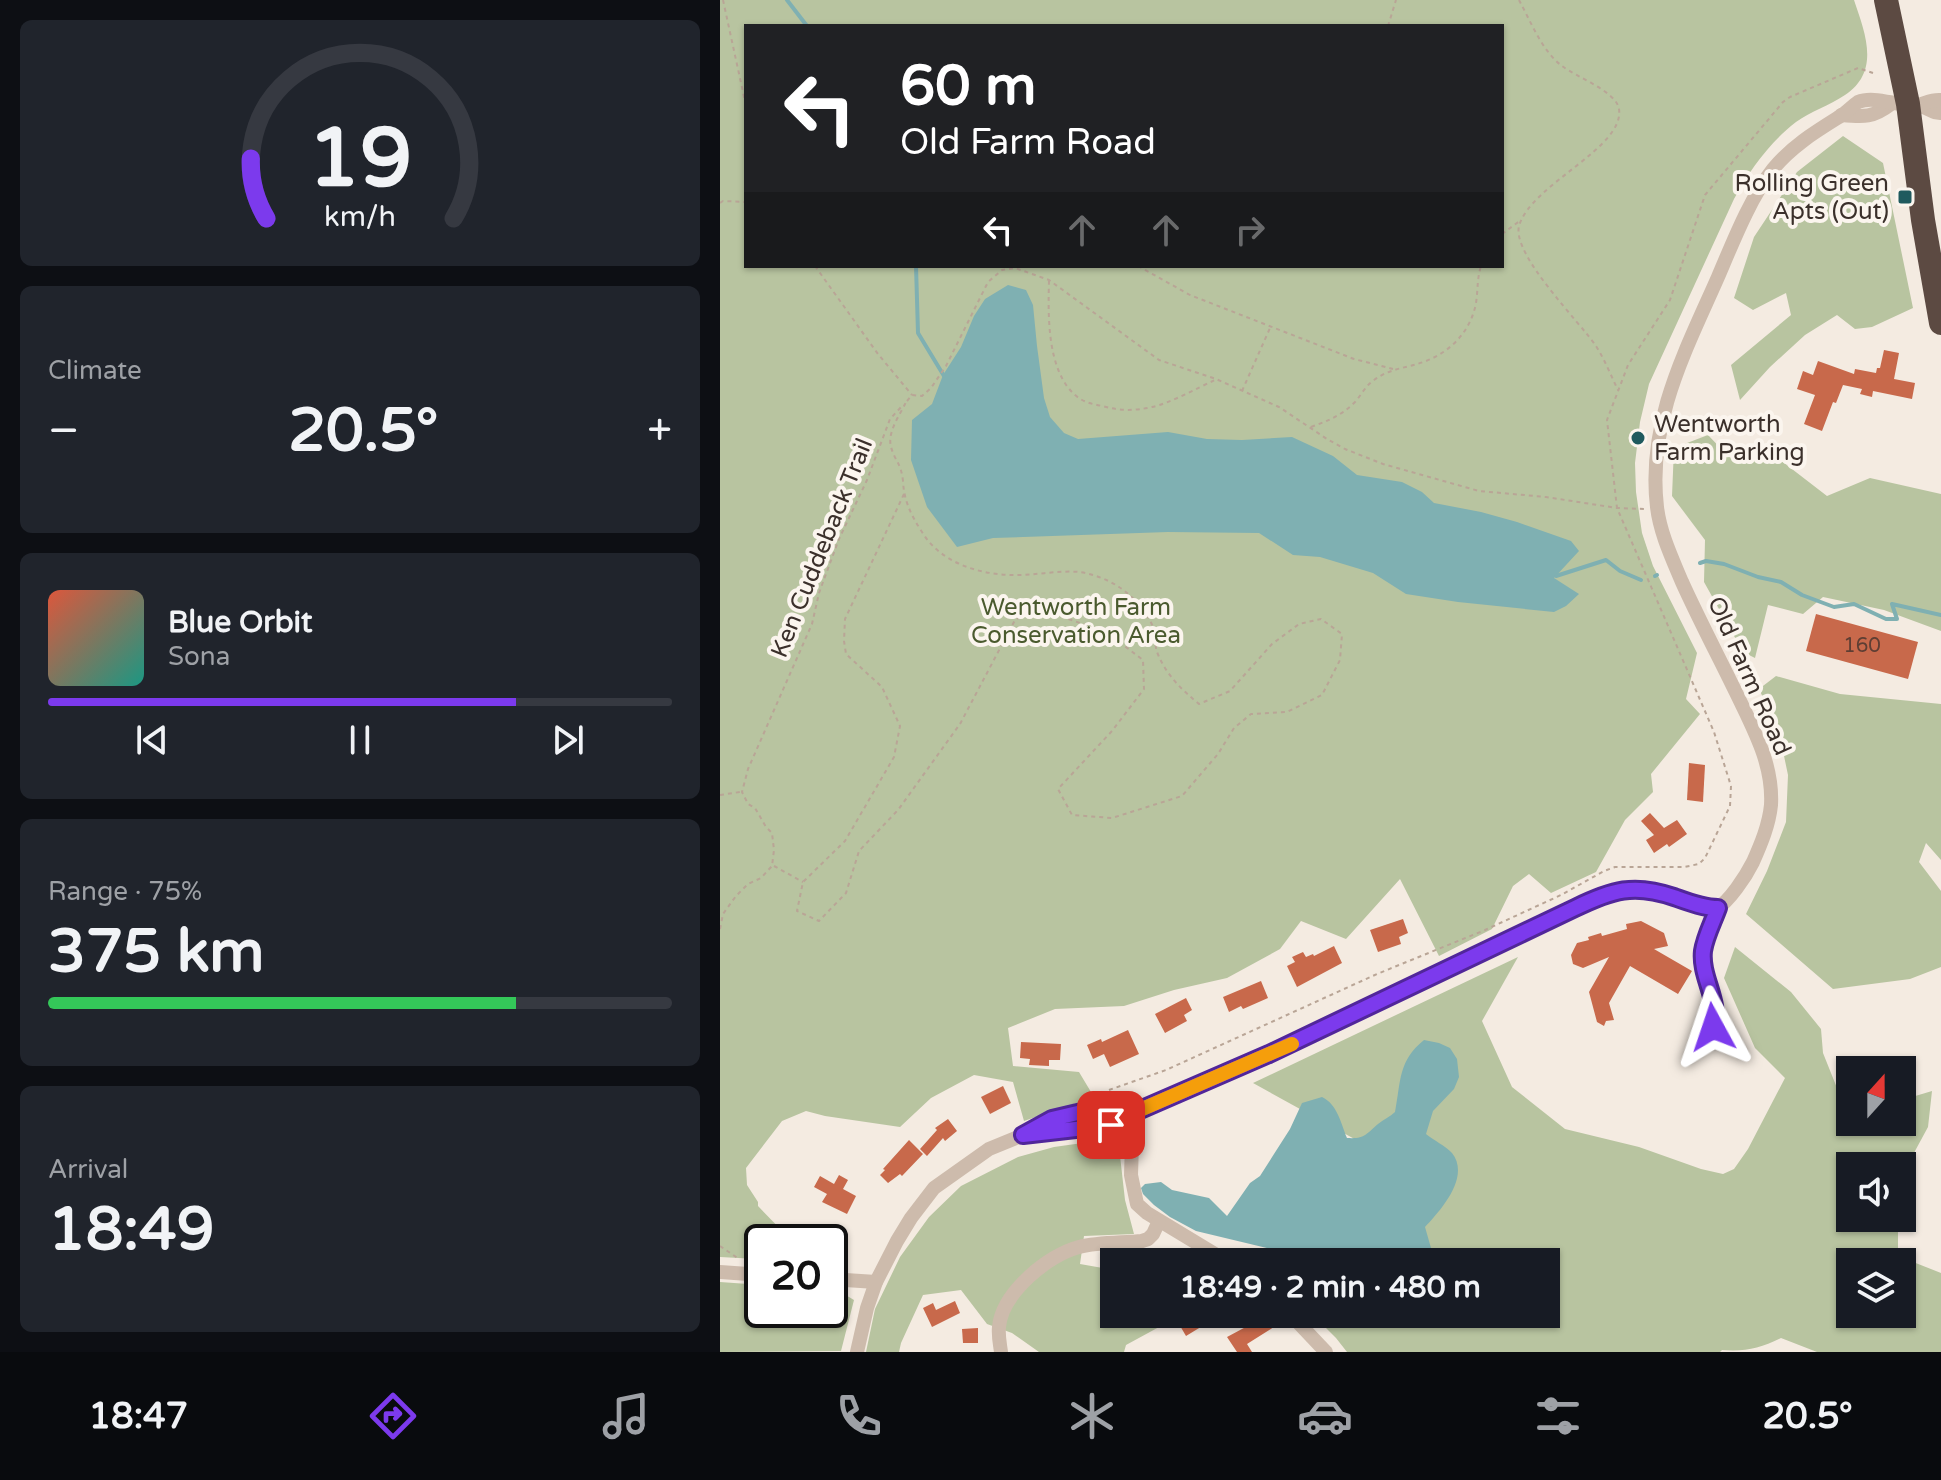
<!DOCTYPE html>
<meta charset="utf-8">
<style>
body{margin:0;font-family:"Varela Round",sans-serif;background:#20242c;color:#f1f3f6;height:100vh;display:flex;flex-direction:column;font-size:30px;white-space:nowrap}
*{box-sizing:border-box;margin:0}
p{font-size:26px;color:#9ea1a6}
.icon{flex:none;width:44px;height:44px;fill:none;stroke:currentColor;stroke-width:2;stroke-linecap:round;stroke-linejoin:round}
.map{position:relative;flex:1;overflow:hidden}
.panel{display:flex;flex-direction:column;gap:20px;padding:20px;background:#0d0f14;width:720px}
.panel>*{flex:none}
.guide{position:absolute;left:24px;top:24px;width:760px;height:244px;border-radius:0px;box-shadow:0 2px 6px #0004;background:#202124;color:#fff;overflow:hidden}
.needle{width:52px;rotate:21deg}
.fabs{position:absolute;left:1116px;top:1056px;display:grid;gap:16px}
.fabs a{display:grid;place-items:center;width:80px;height:80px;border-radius:0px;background:#171b24;box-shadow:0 2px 6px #0004;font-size:40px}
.speed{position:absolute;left:24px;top:1224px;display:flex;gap:16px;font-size:40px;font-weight:700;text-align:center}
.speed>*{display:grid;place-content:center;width:104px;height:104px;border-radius:50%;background:#171b24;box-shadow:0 2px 6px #0004;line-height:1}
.speed .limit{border:4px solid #111;border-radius:12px;background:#fff;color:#111}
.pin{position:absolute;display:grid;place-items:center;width:68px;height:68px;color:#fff;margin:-34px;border-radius:16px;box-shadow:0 4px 12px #0006}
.me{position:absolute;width:88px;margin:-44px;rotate:355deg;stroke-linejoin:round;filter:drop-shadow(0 0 6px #0008)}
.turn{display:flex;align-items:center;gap:28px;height:168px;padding:0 24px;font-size:36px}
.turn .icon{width:104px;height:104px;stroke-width:2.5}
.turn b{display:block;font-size:56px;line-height:68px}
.lanes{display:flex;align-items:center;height:76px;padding:0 24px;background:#0003;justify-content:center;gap:40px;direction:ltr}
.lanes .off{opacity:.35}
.big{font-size:60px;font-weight:700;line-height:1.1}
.panel .widget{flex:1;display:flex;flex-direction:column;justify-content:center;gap:12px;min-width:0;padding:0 28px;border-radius:12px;background:#20242c}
.panel .dial{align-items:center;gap:0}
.dial svg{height:208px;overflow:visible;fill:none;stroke:#363941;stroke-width:7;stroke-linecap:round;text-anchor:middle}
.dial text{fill:#f1f3f6;stroke:none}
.song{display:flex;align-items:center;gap:24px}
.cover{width:96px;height:96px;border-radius:12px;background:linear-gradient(135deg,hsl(10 70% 55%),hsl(170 70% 35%))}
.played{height:8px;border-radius:4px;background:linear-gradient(90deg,#7c3aed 75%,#363941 75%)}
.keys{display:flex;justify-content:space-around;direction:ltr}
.heat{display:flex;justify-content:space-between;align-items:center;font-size:44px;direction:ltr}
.charge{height:12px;border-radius:6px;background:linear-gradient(90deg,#34c759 75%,#363941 0)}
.trip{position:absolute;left:380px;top:1248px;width:460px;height:80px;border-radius:0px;background:#171b24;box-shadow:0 2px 6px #0004;font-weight:700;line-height:80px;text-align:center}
.tabs{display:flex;height:128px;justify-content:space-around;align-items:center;background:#090b0e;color:#9ea1a6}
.tabs .icon{width:56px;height:56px}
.tabs .on{color:#7c3aed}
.tabs b{font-size:36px;color:#f1f3f6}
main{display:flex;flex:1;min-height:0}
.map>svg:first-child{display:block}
.green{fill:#b8c4a0;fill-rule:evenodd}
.water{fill:#7fb0b2}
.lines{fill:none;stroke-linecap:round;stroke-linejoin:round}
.stream{stroke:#7fb0b2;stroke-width:4}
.building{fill:#c8694b}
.path{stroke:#b9a596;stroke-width:2;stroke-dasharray:4 4;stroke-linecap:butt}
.lane{stroke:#cdbbac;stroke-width:7}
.street{stroke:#cdbbac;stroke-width:14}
.highway{stroke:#5c4a42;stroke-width:24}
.route-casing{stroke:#51269a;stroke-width:20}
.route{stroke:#7c3aed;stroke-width:14}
.slow{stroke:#f59e0b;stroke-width:14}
.poi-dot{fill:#1f5a5e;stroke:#fbf5ee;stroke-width:3}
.labels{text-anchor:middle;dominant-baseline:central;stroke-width:8;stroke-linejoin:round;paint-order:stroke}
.number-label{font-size:20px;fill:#5e3e33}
.poi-label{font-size:24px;fill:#3b302b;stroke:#fbf5ee;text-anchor:end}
.street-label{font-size:24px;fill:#3b302b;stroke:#fbf5ee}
.park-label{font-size:24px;fill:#4a5a2e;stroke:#fbf5ee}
</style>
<main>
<section class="panel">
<div class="widget dial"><svg viewBox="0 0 100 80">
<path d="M14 69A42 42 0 1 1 86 69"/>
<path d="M14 69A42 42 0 0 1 8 46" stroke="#7c3aed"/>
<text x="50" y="56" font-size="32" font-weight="700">19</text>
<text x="50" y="72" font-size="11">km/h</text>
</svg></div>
<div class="widget"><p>Climate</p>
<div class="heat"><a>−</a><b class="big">20.5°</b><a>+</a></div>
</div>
<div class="widget">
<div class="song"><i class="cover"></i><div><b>Blue Orbit</b><p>Sona</p></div></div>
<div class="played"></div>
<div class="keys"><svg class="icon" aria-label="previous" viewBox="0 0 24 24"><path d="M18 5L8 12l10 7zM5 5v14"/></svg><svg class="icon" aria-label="pause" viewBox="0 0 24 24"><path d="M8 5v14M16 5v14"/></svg><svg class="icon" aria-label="next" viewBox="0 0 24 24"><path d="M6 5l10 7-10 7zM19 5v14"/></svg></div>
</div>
<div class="widget"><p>Range · 75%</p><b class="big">375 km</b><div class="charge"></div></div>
<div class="widget"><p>Arrival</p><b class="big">18:49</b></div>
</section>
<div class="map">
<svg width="1221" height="1352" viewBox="0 0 1221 1352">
<rect width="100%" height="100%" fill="#f4ebe1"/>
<g class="green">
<path d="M0 0H1134C1145 33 1161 71 1125 95 1109 106 1091 111 1076 122 1049 143 1030 170 1014 199L929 384 920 422 915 463 916 492 922 533 933 566 977 653 966 699 980 714 931 774 933 792 905 820 876 872 831 893 809 874 793 886 772 929 719 956 680 879 626 939 581 921 560 949 507 978 454 990 404 1006 335 1009 288 1028 293 1066 359 1072 374 1097 304 1121 293 1082 254 1075 211 1098 180 1127 105 1116 86 1111 62 1121 26 1168 27 1185 38 1202V1206L67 1236 77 1242H42V1257H38L37 1259 0 1257ZM26 26H782V266H26Z"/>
<path d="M1123 136 1163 163 1193 308 1152 327 1135 329 1117 315 1085 335 1050 367 1020 400 1011 365 1071 315 1066 293 1033 310 1014 298 1034 237 1077 172Z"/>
<path d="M988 435 1009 457 1030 464 1042 446 1107 496 1150 478 1221 494V631L1164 610 1103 597 1083 614 1048 605 1035 658 1023 652 984 582 985 540 952 496 954 448Z"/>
<path d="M1056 676 1120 694 1221 704V860L1206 843 1199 862 1221 891V967L1190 979 1113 989 1026 914 1047 871 1066 822 1068 775 1059 732 1039 689Z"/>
<path d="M1015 947 1071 992 1101 1029 1103 1053 1121 1098 1130 1107V1122H1182V1100L1212 1091 1208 1127 1195 1151 1182 1190V1166H1130V1218H1178V1256L1221 1273V1352H1097L1061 1338C1041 1348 1025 1352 1002 1350L1000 1352H627L616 1338 592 1314H826V1262H611L669 1158 533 1083 798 957 762 1021 792 1087 845 1129 919 1147 981 1169 1003 1174 1014 1169 1028 1149 1065 1078 1035 1048 1004 978ZM1130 1262H1182V1314H1130Z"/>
<path d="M398 1138 405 1200 414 1234 364 1236 360 1264 394 1270V1314H463L406 1345 404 1352H319L292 1333 267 1324 241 1290 203 1295 181 1343 179 1352H146L155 1309 180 1257 209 1217 241 1186 298 1157 334 1147Z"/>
<path d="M0 1282 42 1285V1310H110V1290L119 1291 134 1300 121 1351 0 1352Z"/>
</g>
<g class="water">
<path d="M288 285 306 290 313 305 317 346 324 398 330 417 344 433 358 439 448 432 487 439 522 440 572 437 613 456 637 475 682 482 702 492 714 503 761 512 797 522 851 541 859 551 834 578 859 594 846 606 834 612 738 602 686 594 653 573 600 557 573 555 539 533 448 532 273 538 237 547 207 507 191 460 192 420 212 404 223 375 241 347 254 316 265 299Z"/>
<path d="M704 1040 719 1043 730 1048 737 1059 739 1077 734 1089 713 1111 706 1134C713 1140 726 1146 732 1153 751 1177 720 1211 705 1227L711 1248 699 1262H574L564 1252 476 1231 450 1217 434 1205 423 1194 421 1188 425 1184 441 1182 452 1190 489 1198 507 1216 530 1183 540 1176 570 1129 582 1103 602 1097C617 1104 621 1123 627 1138 645 1139 645 1135 658 1124 664 1119 670 1117 675 1112 681 1081 678 1061 704 1040Z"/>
</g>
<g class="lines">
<g class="stream">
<path d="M67 0 87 26"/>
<path d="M196 266 198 333 224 376"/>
<path d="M980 563 986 561 1004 564 1038 577 1061 582 1082 595 1114 607 1134 604 1166 619H1177L1172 604 1221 615"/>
<path d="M836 576 886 560 900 571 921 580"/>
<path d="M935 576 937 575"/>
</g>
</g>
<g class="building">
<path d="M1164 350 1179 353 1174 379 1195 383 1192 399 1153 391 1152 397 1140 394 1142 389 1123 385 1116 403 1113 402 1102 431 1084 424 1095 395 1077 389 1083 371 1093 375 1098 361 1134 374 1135 369 1156 373 1157 368H1160Z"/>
<path d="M1096 614 1198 642 1188 679 1086 651Z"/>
<path d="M969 763 985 765 983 802 967 800Z"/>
<path d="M930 813 944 828 957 820 967 834 949 847 947 844 934 853 926 840 934 835 921 821Z"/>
<path d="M683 919 688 933 679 937 681 944 658 952 650 930Z"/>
<path d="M921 921 944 933 948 946 934 949 972 971 958 994 910 966 889 1003 894 1020 886 1021 884 1026 877 1022 869 992 889 957 863 968 853 964 851 955 857 943 869 940 868 937 881 933 882 936 907 929 906 924Z"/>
<path d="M614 946 622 963 577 987 567 966 575 962 572 957 583 952 586 957 593 954 594 956Z"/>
<path d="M541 981 548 998 523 1009 521 1006 509 1012 503 997Z"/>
<path d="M466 998 472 1010 464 1015 467 1021 445 1033 435 1014Z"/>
<path d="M408 1030 419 1054 390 1067 384 1054 373 1059 367 1045 381 1039 382 1042Z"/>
<path d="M301 1042 341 1044 340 1060H329V1066L309 1065 310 1059 300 1058Z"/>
<path d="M283 1086 291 1103 270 1114 261 1097Z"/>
<path d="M228 1119 237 1131 225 1141 223 1138 207 1156 200 1149 217 1130 215 1128Z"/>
<path d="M189 1140 203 1154 182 1176 180 1174 168 1183 160 1175 165 1170 163 1169Z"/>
<path d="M119 1175 128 1180 123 1189 136 1196 127 1214 102 1202 107 1194 94 1187 100 1176 114 1184Z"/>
<path d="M235 1301 240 1313 212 1327 203 1308 213 1303 216 1310Z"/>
<path d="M476 1314H484L489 1322 466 1336 459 1324Z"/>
<path d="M550 1314 557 1325 527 1344 532 1352H517L507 1337Z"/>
<path d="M258 1328V1343H243L242 1329Z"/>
</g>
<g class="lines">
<g class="path">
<path d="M3 0 26 106"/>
<path d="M799 0C811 22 822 51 842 66 856 77 896 91 899 109 905 148 811 184 799 226 792 255 859 321 876 346 885 360 891 376 898 390"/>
<path d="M668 26 676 0"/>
<path d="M0 203 3 201 26 202"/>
<path d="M782 234 801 220"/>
<path d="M95 266 158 354 192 395"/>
<path d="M418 266 470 295 634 359 673 369"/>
<path d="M329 281C328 315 327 369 354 394 362 402 372 404 382 406 400 411 414 411 432 407 451 403 477 388 495 380"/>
<path d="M522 391 550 328"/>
<path d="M187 401 192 395 202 396 211 388 226 366 268 282 282 270 295 268 329 280 439 360 496 379 559 407 607 439 625 449 663 464 759 491 826 497 897 508 925 509"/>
<path d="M591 427C607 421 621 416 634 403 641 396 645 386 654 380 670 368 688 368 706 361 732 351 751 330 756 303 758 290 757 278 761 266"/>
<path d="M184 494 125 619 124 641 126 654 162 687 180 726 174 757 125 841 83 882 77 911 99 921 126 893 139 851 178 810 240 724 295 620 317 608 386 632 423 660 424 689 392 731 338 789 352 815 392 818 462 796 498 754 514 728 531 714 567 712 602 695 620 660 622 634 601 619 579 624 552 644 510 691 479 704C461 689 446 675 437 652 435 647 436 640 435 634 432 617 413 596 399 587 387 579 373 574 359 572 337 570 313 576 291 575 257 574 220 562 202 532 191 515 184 501 183 481 181 463 175 461 171 447 167 432 180 415 186 402"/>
<path d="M0 795 20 792"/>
<path d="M54 866 83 882"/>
<path d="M0 929 3 914 16 896 28 884 41 878 52 866 54 850 52 833 46 827 35 808 28 804 22 792 28 769 92 624 99 593 119 539 147 480 170 419 183 405"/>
<path d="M389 1090 446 1070 657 974 765 930 841 895 884 871 895 867H964L979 864 985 858 1010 806 1011 786 994 732 897 508 887 420 908 365 950 300 985 195 1063 102 1070 97 1138 68 1153 73"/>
<path d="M0 1246 19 1259"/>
</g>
<path class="lane" d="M979 1040 993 1027 996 1018 985 969 983 952 998 909"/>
<g class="street">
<path d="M1199 105 1214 112 1221 113"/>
<path d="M1121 115C1144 117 1153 118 1171 104"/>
<path d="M413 1113 411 1175 417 1204 427 1213 508 1262"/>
<path d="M303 1135 391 1125 400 1122 413 1113 549 1054 883 894C934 879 950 903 996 909 1009 902 1026 876 1033 862 1041 844 1049 825 1051 805 1053 769 1038 738 1023 707 1003 665 981 624 962 582 952 558 940 533 937 507 927 422 965 352 998 277 1013 242 1030 198 1053 169 1072 146 1095 132 1119 117 1126 113 1132 106 1138 102 1155 95 1179 107 1198 105 1206 103 1212 99 1221 100"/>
<path d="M0 1272 42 1275"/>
<path d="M110 1279 156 1282"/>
<path d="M570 1314 606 1352"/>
<path d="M137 1352 147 1308 156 1282 177 1241 191 1218 214 1188 269 1149 303 1135 332 1119 383 1107 398 1108 413 1113"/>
<path d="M281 1352C280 1344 278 1336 279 1327 282 1293 328 1255 359 1247 379 1242 402 1243 422 1241L428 1239 433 1234 439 1221"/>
</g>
<path class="highway" d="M1166 0 1188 104 1203 220 1221 323"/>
</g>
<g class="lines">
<defs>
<path id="route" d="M391 1125 303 1135 332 1119 383 1107 398 1108 413 1113 549 1054 855 908C892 890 914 883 954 897 968 902 983 908 998 908 993 922 985 937 983 951 980 977 1001 1002 993 1027"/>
</defs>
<use href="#route" class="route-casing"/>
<use href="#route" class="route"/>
<path class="slow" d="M394 1108 413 1113 572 1044"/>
</g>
<g class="poi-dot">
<rect x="1177" y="189" width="16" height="16" rx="4"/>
<circle cx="918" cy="438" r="8"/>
</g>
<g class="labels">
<g class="number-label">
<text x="1142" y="646">160</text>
</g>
<g class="poi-label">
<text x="1169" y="183">Rolling Green<tspan x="1169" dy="28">Apts (Out)</tspan></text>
<text x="934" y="424" text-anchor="start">Wentworth<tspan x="934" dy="28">Farm Parking</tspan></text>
</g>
<g class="street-label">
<text transform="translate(102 548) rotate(-68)">Ken Cuddeback Trail</text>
<text transform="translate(1029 676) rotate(66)">Old Farm Road</text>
</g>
<g class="park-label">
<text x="356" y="607">Wentworth Farm<tspan x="356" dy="28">Conservation Area</tspan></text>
</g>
</g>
</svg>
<div class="fabs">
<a><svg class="needle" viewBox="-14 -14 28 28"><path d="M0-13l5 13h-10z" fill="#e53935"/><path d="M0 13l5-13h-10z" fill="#9ea1a6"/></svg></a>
<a><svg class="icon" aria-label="sound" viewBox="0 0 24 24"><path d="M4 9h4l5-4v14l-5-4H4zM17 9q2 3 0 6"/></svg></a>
<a><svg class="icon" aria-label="layers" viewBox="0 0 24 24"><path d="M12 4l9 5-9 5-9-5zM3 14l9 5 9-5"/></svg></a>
</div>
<div class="speed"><div class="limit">20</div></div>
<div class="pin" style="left:391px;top:1125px;background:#d93025"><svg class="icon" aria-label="arrive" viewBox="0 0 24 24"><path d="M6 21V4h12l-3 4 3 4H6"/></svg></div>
<svg class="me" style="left:993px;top:1027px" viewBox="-20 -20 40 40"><path d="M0-17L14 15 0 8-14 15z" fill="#7c3aed" stroke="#fff" stroke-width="4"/></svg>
<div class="trip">18:49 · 2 min · 480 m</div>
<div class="guide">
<div class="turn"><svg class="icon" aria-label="left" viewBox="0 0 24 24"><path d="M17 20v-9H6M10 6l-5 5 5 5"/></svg><div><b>60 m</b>Old Farm Road</div></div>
<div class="lanes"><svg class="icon" aria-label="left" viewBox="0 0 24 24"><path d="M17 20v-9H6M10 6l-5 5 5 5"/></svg><svg class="icon off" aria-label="ahead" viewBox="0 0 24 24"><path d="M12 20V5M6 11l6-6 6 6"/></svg><svg class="icon off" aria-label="ahead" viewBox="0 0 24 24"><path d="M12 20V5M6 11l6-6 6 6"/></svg><svg class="icon off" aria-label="right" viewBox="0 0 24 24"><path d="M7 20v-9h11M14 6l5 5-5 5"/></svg></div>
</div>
</div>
</main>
<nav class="tabs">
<b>18:47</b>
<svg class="icon on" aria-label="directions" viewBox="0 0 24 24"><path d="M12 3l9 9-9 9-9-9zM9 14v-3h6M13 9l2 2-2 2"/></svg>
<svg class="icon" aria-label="music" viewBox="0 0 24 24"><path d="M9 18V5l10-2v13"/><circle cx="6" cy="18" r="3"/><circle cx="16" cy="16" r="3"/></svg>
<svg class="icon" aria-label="phone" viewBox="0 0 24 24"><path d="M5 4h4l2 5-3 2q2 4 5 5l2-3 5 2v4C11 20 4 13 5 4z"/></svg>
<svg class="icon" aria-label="climate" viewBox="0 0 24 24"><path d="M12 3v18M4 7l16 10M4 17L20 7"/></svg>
<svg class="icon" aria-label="car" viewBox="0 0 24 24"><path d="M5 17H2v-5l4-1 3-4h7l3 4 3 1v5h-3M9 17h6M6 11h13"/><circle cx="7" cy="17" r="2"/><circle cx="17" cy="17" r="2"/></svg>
<svg class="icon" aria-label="filters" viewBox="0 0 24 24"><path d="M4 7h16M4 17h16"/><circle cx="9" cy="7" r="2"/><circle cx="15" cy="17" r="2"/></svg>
<b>20.5°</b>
</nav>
